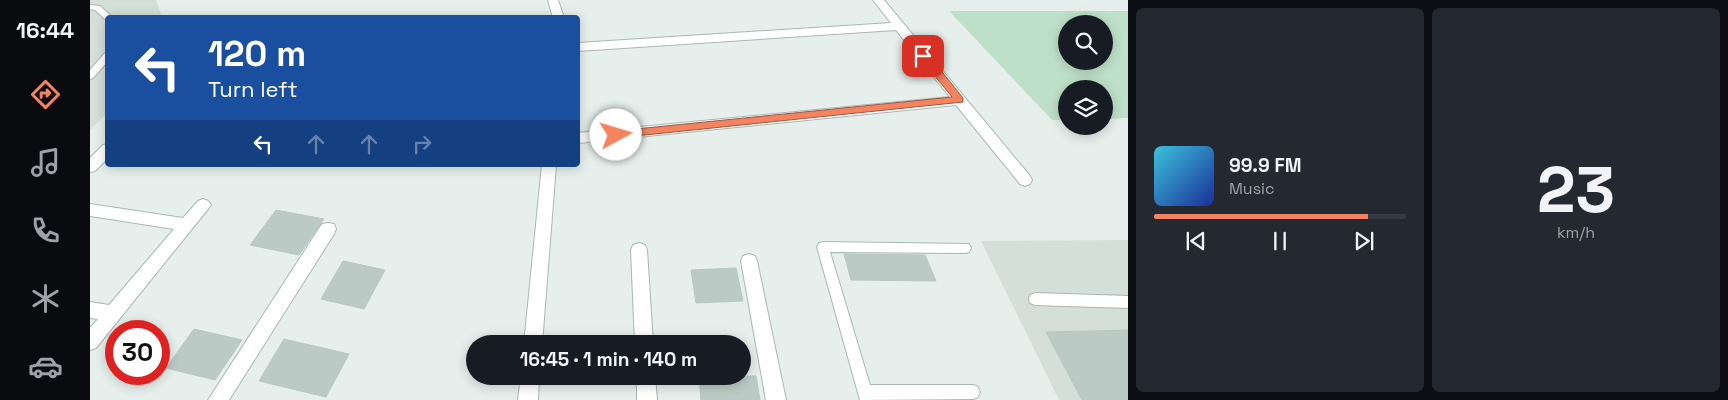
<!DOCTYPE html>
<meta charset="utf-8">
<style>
body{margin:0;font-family:"Space Grotesk",sans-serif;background:#242831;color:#f1f3f6;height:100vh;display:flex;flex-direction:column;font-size:19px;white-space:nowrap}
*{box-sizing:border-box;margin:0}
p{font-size:16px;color:#9ea1a6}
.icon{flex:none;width:28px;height:28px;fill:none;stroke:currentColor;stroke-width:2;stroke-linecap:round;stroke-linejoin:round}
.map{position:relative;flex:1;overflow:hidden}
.panel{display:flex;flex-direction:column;gap:8px;padding:8px;background:#0d0f14;width:600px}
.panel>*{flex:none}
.banner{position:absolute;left:15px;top:15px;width:475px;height:152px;border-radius:5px;box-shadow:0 2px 12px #0003;background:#1a4fa0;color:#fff;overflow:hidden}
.buttons{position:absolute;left:968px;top:15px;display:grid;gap:10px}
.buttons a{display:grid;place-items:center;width:55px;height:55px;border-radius:50%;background:#171b24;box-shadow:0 2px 12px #0003;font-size:25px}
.speed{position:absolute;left:15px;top:320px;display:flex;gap:10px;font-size:25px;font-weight:700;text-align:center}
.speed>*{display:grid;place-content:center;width:65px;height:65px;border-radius:50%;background:#171b24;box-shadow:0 2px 12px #0003;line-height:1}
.speed .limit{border:8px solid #d22;background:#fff;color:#111}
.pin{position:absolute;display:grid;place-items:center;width:42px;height:42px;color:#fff;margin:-21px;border-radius:10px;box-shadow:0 2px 8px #0006}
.me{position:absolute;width:55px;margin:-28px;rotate:84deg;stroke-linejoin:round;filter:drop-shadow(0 0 4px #0008)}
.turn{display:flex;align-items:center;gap:18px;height:105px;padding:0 20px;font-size:22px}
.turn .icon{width:65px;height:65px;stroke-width:2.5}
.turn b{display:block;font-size:35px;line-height:42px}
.lanes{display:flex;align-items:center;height:48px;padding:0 20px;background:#0003;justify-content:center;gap:25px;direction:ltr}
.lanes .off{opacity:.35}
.panel .card{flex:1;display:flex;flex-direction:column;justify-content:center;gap:8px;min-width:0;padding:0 18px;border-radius:8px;background:#242831}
.panel .dial{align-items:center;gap:0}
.dial b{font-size:65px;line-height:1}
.song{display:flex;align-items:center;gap:15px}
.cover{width:60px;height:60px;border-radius:8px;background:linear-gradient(135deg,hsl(190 70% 55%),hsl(230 70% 35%))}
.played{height:5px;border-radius:2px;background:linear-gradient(90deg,#f4845f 85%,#363941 85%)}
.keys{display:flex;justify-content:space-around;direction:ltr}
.panel .tiles{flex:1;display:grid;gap:8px;grid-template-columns:repeat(2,1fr)}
.trip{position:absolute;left:376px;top:335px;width:285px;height:50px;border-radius:25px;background:#171b24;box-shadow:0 2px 12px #0003;font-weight:700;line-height:50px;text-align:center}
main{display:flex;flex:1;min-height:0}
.tabs{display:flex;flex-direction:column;width:90px;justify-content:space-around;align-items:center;background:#090b0e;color:#9ea1a6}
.tabs .icon{width:35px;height:35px}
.tabs .active{color:#f4845f}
.tabs b{font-size:22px;color:#f1f3f6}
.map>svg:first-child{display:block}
.built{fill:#d4dfda}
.green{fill:#bfe0c8;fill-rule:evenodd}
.building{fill:#bbcac4;stroke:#b8c9c2}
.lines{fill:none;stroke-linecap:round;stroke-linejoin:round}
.lane-casing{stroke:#a8b8b2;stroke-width:2}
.street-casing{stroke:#a8b8b2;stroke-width:2}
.lane{fill:#fff;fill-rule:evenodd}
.street{fill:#fff;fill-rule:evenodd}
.route{fill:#f4845f;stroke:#9f563e}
</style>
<main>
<nav class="tabs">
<b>16:44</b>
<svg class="icon active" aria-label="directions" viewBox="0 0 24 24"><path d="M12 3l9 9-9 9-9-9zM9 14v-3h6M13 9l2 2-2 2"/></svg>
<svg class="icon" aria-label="music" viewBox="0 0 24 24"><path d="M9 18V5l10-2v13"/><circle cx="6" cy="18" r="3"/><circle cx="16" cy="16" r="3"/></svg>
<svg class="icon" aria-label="phone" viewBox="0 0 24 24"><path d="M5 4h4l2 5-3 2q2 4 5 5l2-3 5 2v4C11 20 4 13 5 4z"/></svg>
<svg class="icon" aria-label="climate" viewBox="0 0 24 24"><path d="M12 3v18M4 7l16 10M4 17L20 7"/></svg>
<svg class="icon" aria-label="car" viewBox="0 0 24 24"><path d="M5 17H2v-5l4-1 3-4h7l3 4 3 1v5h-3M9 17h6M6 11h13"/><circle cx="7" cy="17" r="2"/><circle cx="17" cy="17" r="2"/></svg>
</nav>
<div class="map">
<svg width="1038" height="400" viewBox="0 0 1038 400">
<rect width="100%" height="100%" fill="#e6efeb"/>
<g class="built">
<path d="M0 0H66L72 17 18 18 17 113 0 130Z"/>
<path d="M1038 240V400H969L891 241Z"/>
</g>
<path class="green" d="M859 11H1038V118L1014 119V89H976V120H962ZM976 24H1014V61H976Z"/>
<g class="building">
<path d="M186 210 234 219 209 255 160 245Z"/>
<path d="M754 254 835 255 846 281 761 280Z"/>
<path d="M253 261 295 270 274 309 231 299Z"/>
<path d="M646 268 653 301 606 303 601 270Z"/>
<path d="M104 329 152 340 125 380 76 368Z"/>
<path d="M1038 330V400H992L956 332Z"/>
<path d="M194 339 259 354 236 397 169 381Z"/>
<path d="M609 376H666L670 400H611Z"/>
</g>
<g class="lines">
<defs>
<g id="lane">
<path d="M0 5 10 6 23 18H18V20H16L5 10 0 9Z"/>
<path d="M18 52V61L3 78 0 79V70L15 53Z"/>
<path d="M733 242 879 244 881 248 879 252 875 253 740 252 780 385H883L888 387 890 392 888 397 883 399 770 400 727 247 729 243Z"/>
<path d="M945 293 1038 296V308L945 305 940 303 939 299 940 295Z"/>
</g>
<g id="street">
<path d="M458 0H468L474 18H463Z"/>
<path d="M783 0H794L940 176 942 180 940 184 935 186 930 184 866 105 488 143V133L860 97 806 30 488 51V43L801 23Z"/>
<path d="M18 144V158L5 171 0 172V158L13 145Z"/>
<path d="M452 165H466L452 344H434Z"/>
<path d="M113 199 118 201 121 205 118 209 6 348 0 350V328L8 319 0 318V302L19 305 84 229 0 216V204L93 218 108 201Z"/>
<path d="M238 223 244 224 246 229 244 234 139 400H118L232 224Z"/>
<path d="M549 243 555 245 557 250 563 344H545L541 250 543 245Z"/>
<path d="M659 254 665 256 667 261 696 400H676L651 261 653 256Z"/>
<path d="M431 376H449L448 400H428Z"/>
<path d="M547 376H565L567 400H547Z"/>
</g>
</defs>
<use href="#lane" class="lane-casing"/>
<use href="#street" class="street-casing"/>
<use href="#lane" class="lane"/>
<use href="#street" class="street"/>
</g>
<path class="route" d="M830 53H837L873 98V102L526 138 521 135 526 131 862 97 830 58Z"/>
</svg>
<div class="buttons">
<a><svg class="icon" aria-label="search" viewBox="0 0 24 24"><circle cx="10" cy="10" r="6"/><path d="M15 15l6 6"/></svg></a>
<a><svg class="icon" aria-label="layers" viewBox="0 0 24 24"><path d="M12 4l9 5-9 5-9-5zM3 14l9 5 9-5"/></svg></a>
</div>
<div class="speed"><div class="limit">30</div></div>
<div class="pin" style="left:833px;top:56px;background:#d93025"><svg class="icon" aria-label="arrive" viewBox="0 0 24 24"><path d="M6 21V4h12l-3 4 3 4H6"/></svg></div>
<svg class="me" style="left:526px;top:135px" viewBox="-20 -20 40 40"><circle r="19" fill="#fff"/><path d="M0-13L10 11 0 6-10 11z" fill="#f4845f"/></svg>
<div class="trip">16:45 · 1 min · 140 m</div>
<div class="banner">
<div class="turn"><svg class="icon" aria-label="left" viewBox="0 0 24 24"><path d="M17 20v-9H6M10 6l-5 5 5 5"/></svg><div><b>120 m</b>Turn left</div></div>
<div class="lanes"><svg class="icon" aria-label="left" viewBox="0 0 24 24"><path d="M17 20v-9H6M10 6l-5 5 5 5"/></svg><svg class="icon off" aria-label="ahead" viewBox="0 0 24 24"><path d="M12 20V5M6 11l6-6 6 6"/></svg><svg class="icon off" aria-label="ahead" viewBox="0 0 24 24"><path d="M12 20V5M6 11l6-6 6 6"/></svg><svg class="icon off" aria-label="right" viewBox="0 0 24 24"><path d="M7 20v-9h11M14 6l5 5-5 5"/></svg></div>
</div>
</div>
<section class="panel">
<div class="tiles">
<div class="card">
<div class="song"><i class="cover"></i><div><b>99.9 FM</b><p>Music</p></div></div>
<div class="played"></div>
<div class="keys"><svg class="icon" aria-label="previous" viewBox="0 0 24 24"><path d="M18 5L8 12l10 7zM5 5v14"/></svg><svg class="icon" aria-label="pause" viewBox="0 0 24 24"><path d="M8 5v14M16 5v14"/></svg><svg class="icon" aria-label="next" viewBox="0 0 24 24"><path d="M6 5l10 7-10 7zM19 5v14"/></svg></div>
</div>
<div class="card dial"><b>23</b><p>km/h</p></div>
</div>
</section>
</main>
